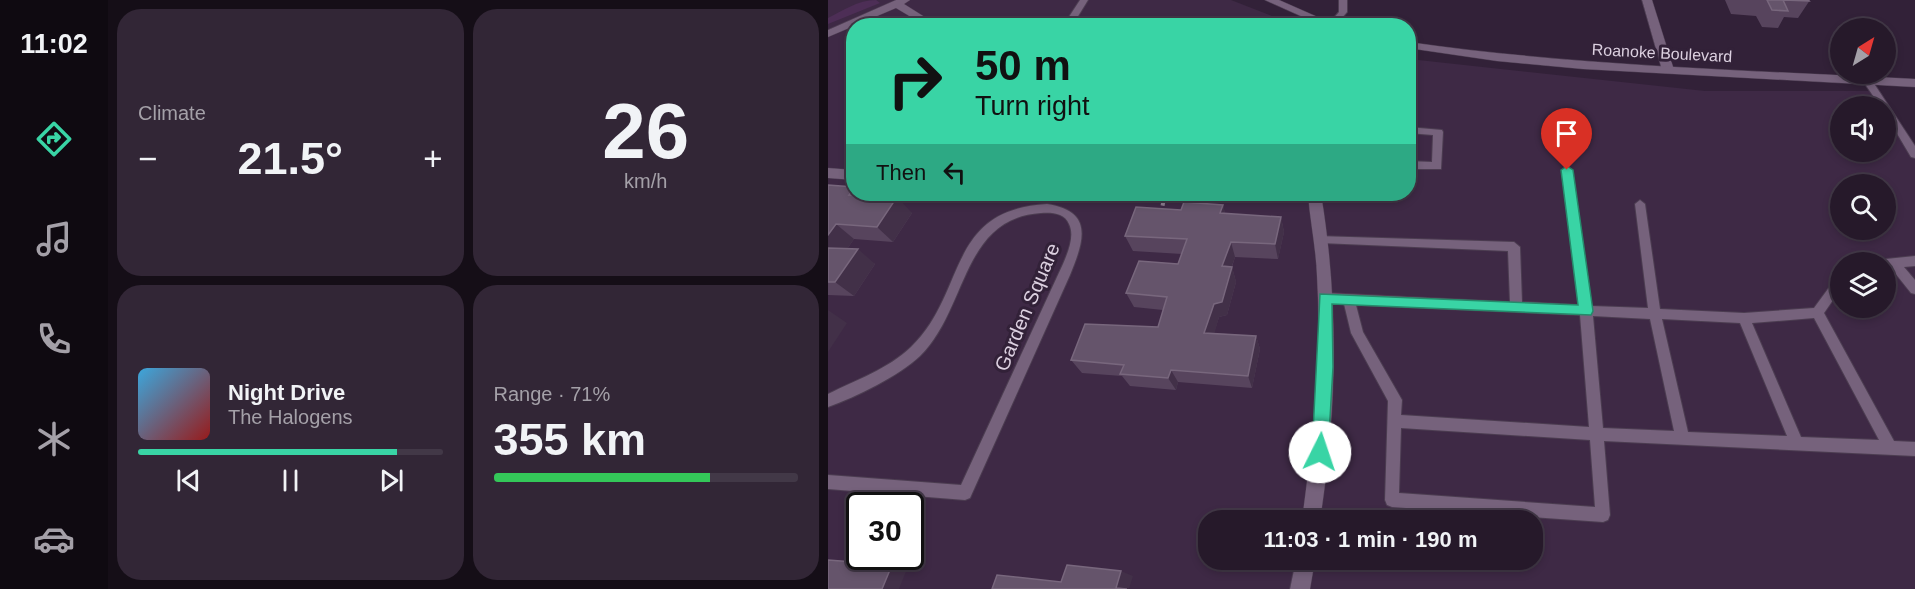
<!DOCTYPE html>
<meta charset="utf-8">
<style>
body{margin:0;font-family:Helvetica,sans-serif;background:#322636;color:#f1f3f6;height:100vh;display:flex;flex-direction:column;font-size:22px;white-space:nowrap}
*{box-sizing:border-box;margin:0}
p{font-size:20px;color:#a4a0a8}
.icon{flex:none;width:33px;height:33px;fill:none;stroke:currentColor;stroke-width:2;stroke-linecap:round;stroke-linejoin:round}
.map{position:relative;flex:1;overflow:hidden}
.panel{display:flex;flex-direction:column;gap:9px;padding:9px;background:#150e17;width:720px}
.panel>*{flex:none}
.guide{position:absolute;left:18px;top:18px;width:570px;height:183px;border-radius:24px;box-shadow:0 3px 9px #0003,0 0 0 2px #423847;background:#39d4a5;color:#111;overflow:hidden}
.needle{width:39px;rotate:37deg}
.tools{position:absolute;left:1002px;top:18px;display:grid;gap:12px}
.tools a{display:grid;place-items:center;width:66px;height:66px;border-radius:50%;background:#26192a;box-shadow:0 3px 9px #0003,0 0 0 2px #423847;font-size:30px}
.speed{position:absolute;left:18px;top:492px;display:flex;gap:12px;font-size:30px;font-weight:700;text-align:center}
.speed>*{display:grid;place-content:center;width:78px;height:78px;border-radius:50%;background:#26192a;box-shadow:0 3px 9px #0003,0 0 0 2px #423847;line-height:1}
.speed .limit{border:3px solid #111;border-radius:9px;background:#fff;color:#111}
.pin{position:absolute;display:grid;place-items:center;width:51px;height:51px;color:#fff;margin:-62px -26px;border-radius:50% 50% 50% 0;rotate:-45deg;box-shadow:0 0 6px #0007}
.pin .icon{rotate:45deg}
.me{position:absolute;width:66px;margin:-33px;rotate:4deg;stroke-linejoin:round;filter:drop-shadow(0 0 4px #0008)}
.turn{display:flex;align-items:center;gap:21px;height:126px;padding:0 30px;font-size:27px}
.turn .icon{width:78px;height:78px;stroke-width:2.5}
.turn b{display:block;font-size:42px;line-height:51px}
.then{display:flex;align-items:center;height:57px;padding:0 30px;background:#0003;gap:12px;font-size:22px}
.big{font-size:45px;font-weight:700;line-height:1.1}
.panel .card{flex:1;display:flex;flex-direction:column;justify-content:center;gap:9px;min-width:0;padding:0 21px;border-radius:24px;background:#322636}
.panel .dial{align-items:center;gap:0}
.dial b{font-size:78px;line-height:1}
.song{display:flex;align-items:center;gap:18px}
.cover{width:72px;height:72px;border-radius:9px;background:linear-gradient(135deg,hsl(200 70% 55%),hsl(0 70% 35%))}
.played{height:6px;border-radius:3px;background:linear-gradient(90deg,#39d4a5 85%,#423847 85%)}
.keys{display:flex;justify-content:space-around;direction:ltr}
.heat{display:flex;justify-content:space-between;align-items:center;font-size:33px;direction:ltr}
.charge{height:9px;border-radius:4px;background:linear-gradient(90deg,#34c759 71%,#423847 0)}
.panel .tiles{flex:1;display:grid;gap:9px;grid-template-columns:repeat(2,1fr)}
.trip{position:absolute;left:370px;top:510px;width:345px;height:60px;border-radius:24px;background:#26192a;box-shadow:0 3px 9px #0003,0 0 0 2px #423847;font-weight:700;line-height:60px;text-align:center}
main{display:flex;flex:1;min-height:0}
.tab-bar{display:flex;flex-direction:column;width:108px;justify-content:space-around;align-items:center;background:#0f0a11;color:#a4a0a8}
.tab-bar .icon{width:42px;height:42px}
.tab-bar .active{color:#39d4a5}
.tab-bar b{font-size:27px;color:#f1f3f6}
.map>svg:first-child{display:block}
.built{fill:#3e2945;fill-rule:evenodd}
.green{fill:#4d2e56}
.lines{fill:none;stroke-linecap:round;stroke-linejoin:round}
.lane-casing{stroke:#4c3d51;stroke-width:2}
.street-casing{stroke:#4c3d51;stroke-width:1}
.secondary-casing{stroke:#4c3d51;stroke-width:1}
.path-far1{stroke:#8f8194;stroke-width:3;stroke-dasharray:4 2;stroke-linecap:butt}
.path{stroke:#8f8194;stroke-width:4;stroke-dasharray:4.5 3;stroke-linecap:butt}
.lane{fill:#76627c;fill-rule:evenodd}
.street{fill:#76627c;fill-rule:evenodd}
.secondary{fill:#76627c;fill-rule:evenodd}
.wall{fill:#57445d}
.shaded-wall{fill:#423048}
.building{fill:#65546b;stroke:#78677d;stroke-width:1.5}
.route{fill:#39d4a5;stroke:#258a6b;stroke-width:1.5}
.labels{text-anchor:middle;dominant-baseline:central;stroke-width:6;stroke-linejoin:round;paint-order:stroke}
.far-street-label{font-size:16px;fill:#dcd0e0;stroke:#322138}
.street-label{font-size:20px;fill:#dcd0e0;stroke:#322138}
</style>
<main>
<nav class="tab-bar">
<b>11:02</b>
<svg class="icon active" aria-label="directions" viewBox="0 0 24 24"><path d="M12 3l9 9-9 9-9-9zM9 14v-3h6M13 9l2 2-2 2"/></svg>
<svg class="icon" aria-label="music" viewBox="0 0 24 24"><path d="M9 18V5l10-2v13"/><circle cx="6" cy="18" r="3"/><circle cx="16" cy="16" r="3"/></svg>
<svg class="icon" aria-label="phone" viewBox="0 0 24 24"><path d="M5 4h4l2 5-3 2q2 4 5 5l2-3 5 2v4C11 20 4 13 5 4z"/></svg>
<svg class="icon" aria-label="climate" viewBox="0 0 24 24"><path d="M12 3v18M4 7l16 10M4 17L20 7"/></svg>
<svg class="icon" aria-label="car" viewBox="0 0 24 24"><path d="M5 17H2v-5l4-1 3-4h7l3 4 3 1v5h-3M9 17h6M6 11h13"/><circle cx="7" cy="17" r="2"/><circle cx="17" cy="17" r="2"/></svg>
</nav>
<section class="panel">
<div class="tiles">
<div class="card"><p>Climate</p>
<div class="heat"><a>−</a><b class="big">21.5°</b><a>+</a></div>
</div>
<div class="card dial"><b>26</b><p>km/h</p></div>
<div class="card">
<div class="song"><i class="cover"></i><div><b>Night Drive</b><p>The Halogens</p></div></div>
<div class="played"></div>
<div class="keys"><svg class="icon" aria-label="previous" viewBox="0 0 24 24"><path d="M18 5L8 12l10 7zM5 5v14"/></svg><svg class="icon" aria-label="pause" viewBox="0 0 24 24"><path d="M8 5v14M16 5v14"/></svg><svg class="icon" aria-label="next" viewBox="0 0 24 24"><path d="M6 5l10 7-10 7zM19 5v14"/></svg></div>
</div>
<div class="card"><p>Range · 71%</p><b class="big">355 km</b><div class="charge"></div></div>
</div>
</section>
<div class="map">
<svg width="1087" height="589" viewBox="0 0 1087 589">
<rect width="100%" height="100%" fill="#322138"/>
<path class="built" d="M0 0H403L467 25 26 26V194H580L581 59 877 91H1052L1087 148V589H0ZM1012 106H1058V152H1012ZM1012 184H1058V230H1012ZM1012 262H1058V308H1012ZM32 506H82V556H32ZM381 520H705V560H381Z"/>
<path class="green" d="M48 0 52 3 0 24V18C14 11 30 0 48 0Z"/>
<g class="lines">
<defs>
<g id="lane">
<path d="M252 0H260L244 26H235Z"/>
<path d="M511 0H519V12L507 26H499L511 12Z"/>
<path d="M1040 78 1043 79 1087 146V158L1083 157 1058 115V106H1052L1035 81Z"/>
<path d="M580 127 614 130 615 132 613 169H580V161L604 162 605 135 580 133Z"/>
<path d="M739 166 744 170 763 306 820 308 807 204 812 200 817 204 832 309 916 313 986 308 1008 278 1012 276V290L996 313 1066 441 1087 442V456L776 441 782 515 780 520 775 522 564 507 559 505 557 500 560 401 523 333 516 304 493 302 491 298 493 294 497 293 682 302 680 251 493 243 489 242 487 239 489 236 686 242 692 247 694 302 751 305 734 170ZM528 305 752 315 761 427 573 415 574 400 535 332ZM765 316 822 319 846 431 775 428ZM986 318 1051 440 973 437 924 323ZM834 319 912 323 959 436 860 432ZM573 428 762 440 767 507 571 493Z"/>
<path d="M219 204C266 211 256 241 242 275L142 498 137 500 0 489V475L133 485 235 264C240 252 247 236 241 224 237 213 223 212 213 213 133 218 140 309 92 356 71 376 28 397 0 407V394C28 380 60 369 83 347 140 292 117 210 219 204Z"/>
<path d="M1087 256V266L1076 267 1087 280V294L1083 293 1063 268 1058 269V262H1053L1058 259Z"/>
</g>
<g id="street">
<path d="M68 0H82L76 4 111 26H98L68 8 0 37V30Z"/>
<path d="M814 0H824L846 70 844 73H836L834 70Z"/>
<path d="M0 168 26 170V180L0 178Z"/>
<path d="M480 194H493C511 302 509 412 492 520H474C485 439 494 358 489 276 488 248 482 221 480 194Z"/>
<path d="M468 560H487L482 589H462Z"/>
</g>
<g id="secondary">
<path d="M437 0H451L510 26H495Z"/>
<path d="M580 42C748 66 918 70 1087 79V87L755 69 669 61 580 48Z"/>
</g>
</defs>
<use href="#lane" class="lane-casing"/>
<use href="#street" class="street-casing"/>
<use href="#secondary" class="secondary-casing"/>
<path class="path-far1" d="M524 23 535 26"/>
<path class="path" d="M333 213 337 194"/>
<use href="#lane" class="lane"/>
<use href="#street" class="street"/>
<use href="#secondary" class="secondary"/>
</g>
<g class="wall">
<path d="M897 0H982L970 18 956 17 950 28 934 27 928 16 903 14Z"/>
<path d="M0 185 36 195 84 213 65 242 26 239 19 249 47 264 26 296 0 295Z"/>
<path d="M395 205 397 214 453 217 456 232 450 259 407 257 404 267 408 282 399 315 391 317 386 333 428 336 432 349 424 388 350 382 348 390 302 386 294 376 254 373 243 360 330 327 335 310 306 307 298 293 350 264 354 254 305 251 297 236 353 210Z"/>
</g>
<g class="shaded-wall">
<path d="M26 189V194H34L43 202 21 195Z"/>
<path d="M69 197 84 213 65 242 49 227Z"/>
<path d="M395 205 399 220 392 213Z"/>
<path d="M453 217 456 232 450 259 447 244Z"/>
<path d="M8 224 26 239 10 262 0 254V235Z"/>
<path d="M403 242 407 257 399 280 394 266Z"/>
<path d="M30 249 47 264 26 296 7 282Z"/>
<path d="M404 267 408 282 399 315 391 317 383 346 376 333 386 304Z"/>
<path d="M0 310 19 323 0 352Z"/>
<path d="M428 336 432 349 424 388 420 376Z"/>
<path d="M343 370 350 382 348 390 340 378Z"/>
<path d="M64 565 79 569 71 589H54Z"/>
<path d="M293 571 305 576 301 589 288 588Z"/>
</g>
<g class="building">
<path d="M939 0H980L981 1 955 0 960 11 944 10Z"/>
<path d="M0 185 26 187V189L21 195 69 197 49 227 8 224 0 235Z"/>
<path d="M356 202 395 205 392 213 453 217 447 244 403 242 394 266 404 267 394 302 386 304 376 333 428 336 420 376 343 370 340 378 292 374 296 365 243 360 257 324 330 327 339 297 298 293 311 261 350 264 359 239 297 236 308 207 353 210Z"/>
<path d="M0 248 30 249 7 282H0Z"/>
<path d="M0 560 64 565 54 589H0Z"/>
<path d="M239 565 293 571 288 588 299 589H164L169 575 233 582Z"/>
</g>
<path class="route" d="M739 166 745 170 765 311 763 315 504 304 505 367 500 452 498 457 492 459 487 457 484 452 492 294 750 305 733 170Z"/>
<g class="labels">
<g class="far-street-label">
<text transform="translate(834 53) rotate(3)">Roanoke Boulevard</text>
</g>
<g class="street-label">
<text transform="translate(199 307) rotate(-67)">Garden Square</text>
</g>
</g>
</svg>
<div class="tools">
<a><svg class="needle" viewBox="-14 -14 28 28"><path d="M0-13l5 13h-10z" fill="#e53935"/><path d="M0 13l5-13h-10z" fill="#a4a0a8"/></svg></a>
<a><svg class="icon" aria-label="sound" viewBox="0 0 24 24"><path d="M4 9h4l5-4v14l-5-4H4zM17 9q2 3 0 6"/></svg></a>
<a><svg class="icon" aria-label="search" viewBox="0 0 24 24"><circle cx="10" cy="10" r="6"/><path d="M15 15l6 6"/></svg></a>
<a><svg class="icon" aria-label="layers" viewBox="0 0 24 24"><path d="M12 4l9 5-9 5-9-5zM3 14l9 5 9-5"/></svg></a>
</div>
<div class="speed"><div class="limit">30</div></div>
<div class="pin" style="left:739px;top:170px;background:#d93025"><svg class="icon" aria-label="arrive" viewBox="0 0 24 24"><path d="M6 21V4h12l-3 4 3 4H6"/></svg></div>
<svg class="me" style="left:492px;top:452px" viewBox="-20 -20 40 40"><circle r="19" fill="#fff"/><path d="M0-13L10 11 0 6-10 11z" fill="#39d4a5"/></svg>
<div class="trip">11:03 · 1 min · 190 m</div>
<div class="guide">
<div class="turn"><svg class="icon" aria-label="right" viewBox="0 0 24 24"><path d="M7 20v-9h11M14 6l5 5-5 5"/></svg><div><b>50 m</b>Turn right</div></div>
<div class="then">Then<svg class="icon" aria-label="left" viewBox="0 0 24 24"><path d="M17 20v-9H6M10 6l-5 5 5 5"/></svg></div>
</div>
</div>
</main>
